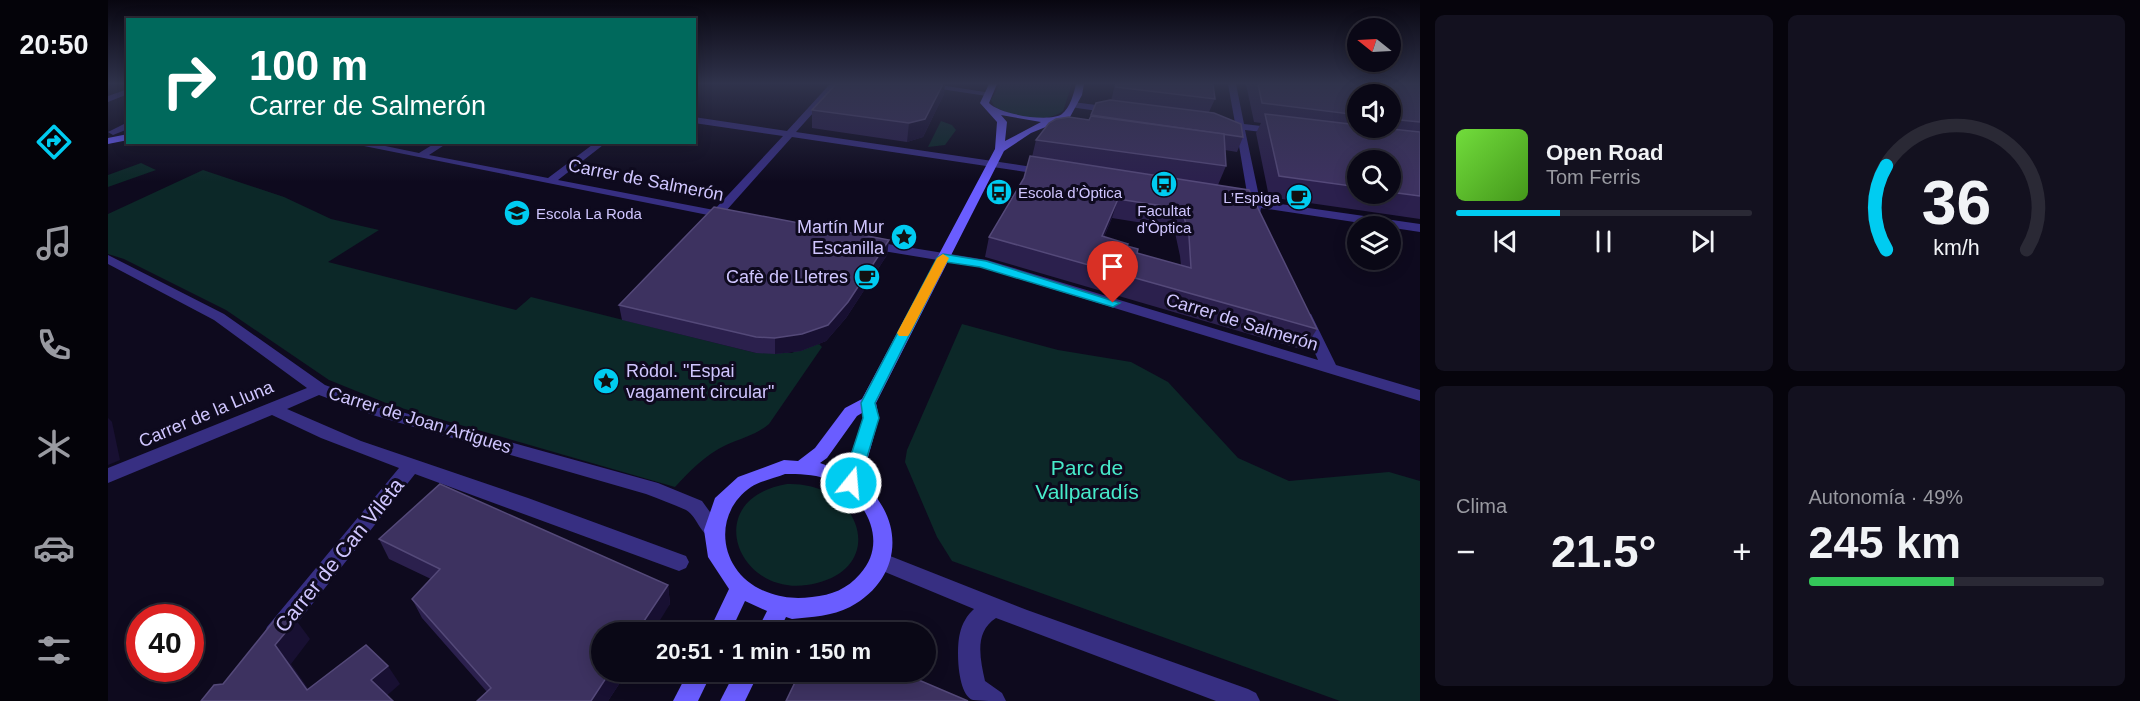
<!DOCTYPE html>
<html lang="es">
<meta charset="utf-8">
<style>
body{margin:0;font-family:Arial,sans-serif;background:#13111f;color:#f1f3f6;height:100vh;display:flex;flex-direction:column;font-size:22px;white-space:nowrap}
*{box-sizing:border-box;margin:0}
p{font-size:20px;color:#999aa1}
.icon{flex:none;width:33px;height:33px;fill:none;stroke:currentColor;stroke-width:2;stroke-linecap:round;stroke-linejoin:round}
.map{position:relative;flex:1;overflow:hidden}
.sheet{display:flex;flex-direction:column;gap:15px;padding:15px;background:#06040c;width:720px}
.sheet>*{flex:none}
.guide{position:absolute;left:18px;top:18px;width:570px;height:126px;border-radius:0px;box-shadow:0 3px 15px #0003,0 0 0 2px #2a2935;background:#00695c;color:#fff;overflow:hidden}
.needle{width:39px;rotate:288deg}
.tools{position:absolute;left:1239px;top:18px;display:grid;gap:12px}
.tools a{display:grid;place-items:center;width:54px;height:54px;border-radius:50%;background:#0a0816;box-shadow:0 3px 15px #0003,0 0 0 2px #2a2935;font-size:30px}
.speed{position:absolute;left:18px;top:604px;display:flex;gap:12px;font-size:30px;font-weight:700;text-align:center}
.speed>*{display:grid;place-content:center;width:78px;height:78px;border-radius:50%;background:#0a0816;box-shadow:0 3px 15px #0003,0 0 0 2px #2a2935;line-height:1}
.speed .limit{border:9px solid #d22;background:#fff;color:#111}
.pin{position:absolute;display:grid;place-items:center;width:51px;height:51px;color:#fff;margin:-62px -26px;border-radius:50% 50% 50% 0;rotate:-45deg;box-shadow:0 0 6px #0007}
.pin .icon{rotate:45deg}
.me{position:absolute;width:66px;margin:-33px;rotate:17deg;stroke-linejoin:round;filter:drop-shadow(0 0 4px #0008)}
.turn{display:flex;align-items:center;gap:21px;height:126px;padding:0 24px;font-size:27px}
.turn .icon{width:78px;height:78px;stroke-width:2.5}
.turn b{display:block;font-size:42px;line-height:51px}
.big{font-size:45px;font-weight:700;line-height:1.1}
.sheet .widget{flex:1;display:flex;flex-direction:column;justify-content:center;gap:9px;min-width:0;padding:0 21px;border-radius:9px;background:#13111f}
.sheet .dial{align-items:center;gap:0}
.dial svg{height:156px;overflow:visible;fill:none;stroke:#2a2935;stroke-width:7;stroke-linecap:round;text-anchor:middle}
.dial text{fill:#f1f3f6;stroke:none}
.song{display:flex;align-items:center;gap:18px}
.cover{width:72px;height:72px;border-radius:9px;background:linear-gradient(135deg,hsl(100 70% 55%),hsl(100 70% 35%))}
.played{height:6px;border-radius:3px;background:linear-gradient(90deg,#00ccf1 35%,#2a2935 35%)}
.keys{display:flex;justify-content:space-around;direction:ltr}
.heat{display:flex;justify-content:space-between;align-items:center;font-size:33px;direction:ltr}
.charge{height:9px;border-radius:4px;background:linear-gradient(90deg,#34c759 49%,#2a2935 0)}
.sheet .tiles{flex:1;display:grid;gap:15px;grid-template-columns:repeat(2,1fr)}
.trip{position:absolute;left:483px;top:622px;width:345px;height:60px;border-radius:30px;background:#0a0816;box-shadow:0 3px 15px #0003,0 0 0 2px #2a2935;font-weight:700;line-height:60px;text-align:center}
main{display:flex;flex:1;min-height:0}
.dock{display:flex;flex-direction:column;width:108px;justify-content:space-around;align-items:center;background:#040309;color:#999aa1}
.dock .icon{width:42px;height:42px}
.dock .current{color:#00ccf1}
.dock b{font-size:27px;color:#f1f3f6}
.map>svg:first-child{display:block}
.green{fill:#0c2828}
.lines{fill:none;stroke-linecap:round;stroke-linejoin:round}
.street{fill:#372f82;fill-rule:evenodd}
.secondary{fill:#6a5dff;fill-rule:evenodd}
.wall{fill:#2b204d;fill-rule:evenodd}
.shaded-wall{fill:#181032}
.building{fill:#3d3260;stroke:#544979;stroke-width:1.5;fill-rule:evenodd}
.route{fill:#00ccf1;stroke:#00859d;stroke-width:1.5}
.slow{fill:#f59e0b}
.labels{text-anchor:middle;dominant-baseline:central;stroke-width:6;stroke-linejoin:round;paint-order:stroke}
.far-poi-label{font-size:15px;fill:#d0c6ff;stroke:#0e0a1e;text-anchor:start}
.street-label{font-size:18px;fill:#d0c6ff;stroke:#0e0a1e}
.poi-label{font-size:18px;fill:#d0c6ff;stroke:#0e0a1e;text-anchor:end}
.near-park-label{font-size:21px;fill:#47eaca;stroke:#0e0a1e}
.near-street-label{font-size:21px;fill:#d0c6ff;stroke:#0e0a1e}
</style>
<main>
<nav class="dock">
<b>20:50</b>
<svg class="icon current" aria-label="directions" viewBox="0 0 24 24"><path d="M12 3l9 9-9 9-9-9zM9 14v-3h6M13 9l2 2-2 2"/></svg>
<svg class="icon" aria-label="music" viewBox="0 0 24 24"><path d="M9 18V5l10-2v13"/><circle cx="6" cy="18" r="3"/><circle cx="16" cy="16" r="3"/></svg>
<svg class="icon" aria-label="phone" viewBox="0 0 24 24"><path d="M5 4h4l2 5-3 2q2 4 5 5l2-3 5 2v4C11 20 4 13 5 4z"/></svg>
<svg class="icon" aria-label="climate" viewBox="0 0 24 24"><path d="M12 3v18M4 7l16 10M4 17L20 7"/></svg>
<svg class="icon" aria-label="car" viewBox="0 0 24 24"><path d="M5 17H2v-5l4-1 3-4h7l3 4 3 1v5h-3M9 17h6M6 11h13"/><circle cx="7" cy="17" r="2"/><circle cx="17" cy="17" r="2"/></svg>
<svg class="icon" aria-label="filters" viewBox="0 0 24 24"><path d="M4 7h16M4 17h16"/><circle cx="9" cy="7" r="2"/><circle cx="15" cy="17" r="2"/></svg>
</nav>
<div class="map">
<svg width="1312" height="701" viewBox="0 0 1312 701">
<rect width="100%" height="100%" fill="#0e0a1e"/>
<g class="green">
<path d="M892 84H964L955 111C937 124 903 117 886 106L883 100Z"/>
<path d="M833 121 844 125 848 130 837 145 820 147Z"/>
<path d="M33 163 48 170 0 187V175Z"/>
<path d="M95 170 176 197 223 219 271 230 220 262 408 310 423 297 648 353H683L711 344 714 347 661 424C648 435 634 438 618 445 597 455 582 471 567 487L283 405 221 380 118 310 16 259 0 254V214Z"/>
<path d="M854 324 950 350 1023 362 1060 382 1130 458 1181 481 1281 472 1312 481V701H1232L844 561 829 537 797 462 799 450Z"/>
<path d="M679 484C751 481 781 565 709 583 631 604 589 499 679 484Z"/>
</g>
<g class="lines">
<g class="street">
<path d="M722 84H731L688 132 938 169 943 172 938 175 684 137 617 212 626 216 620 219 236 142H258L311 153 329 142H341L321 155 440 178 488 142H499L450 180 606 210 675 136 586 123V117L679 131Z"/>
<path d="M800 84H826L883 93 879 96Z"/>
<path d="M1120 84H1128L1136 124 1171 128 1176 131 1171 134 1137 130 1152 201 1312 224V232L1153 208 1152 213H1144L1141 206 1124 203V199H1140L1128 128 1109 124 1114 121 1127 123Z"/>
<path d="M20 89V94L0 102V96Z"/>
<path d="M965 102 1004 107 1008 110 1004 113 962 107V103Z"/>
<path d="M20 122V129L5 135 0 132Z"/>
<path d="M761 241 879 260 1210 360 1191 317 1198 313 1203 314 1228 365 1312 390V401L872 267 757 248V242Z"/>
<path d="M0 255 116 314 217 385 279 408 550 483 594 501 615 530 612 536C592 542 592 518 578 510 565 504 551 499 538 494L268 416 211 395 179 409 253 441 420 498 578 556 581 562 578 568 571 571 307 474 175 641 167 644 159 641 156 634 159 627 291 468 213 438 164 415 0 483V468L199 388 106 320 0 264Z"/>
<path d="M772 552 919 610 1140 689 1148 693 1152 701H1108L888 618C866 632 872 658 877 681L894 693 898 701C888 701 873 701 865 700 849 695 848 647 852 633 854 624 859 615 866 609L765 567 762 561 765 555Z"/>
</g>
<g class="secondary">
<path d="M881 84H889L881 103C891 114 941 123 954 114 962 108 966 93 968 84H976L974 95 962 117 923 133 896 151 768 403 771 418 753 482C798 518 795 579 742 607 724 616 704 617 684 619L678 617 670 633H648L659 611 637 601 622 633H600L621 589 600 557 596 530 607 498 630 477 676 460 690 461 707 448 737 408 754 399 887 149 889 122 872 103ZM893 115 933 122 897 141 899 122ZM754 413 755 418 737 472 712 463 719 458 749 416ZM677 474C691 474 705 474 718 479 755 493 783 540 752 574 739 589 724 595 704 597 688 599 675 598 659 592 613 576 601 516 643 487 652 481 667 478 677 474Z"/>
<path d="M20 134V140L0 144V138Z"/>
<path d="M580 672H604L590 701H565Z"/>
<path d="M627 672H651L637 701H612Z"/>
</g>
</g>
<g class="wall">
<path d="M1007 84H1105L1107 99 1101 112 1135 137 1129 152 1117 150 1118 166 1110 185 1209 329 1196 350 877 257 881 237 916 178 924 157 928 140 981 120 1003 101ZM1004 218 1066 228 1072 256 1073 265 1029 253 1019 246 996 237Z"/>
<path d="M1138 84H1312V219L1161 197 1148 133 1153 123 1146 122ZM1250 94H1282V128H1250ZM1250 160H1282V194H1250Z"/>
<path d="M836 94 815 137 799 142 704 128V110Z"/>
<path d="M781 240 779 255 738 318 718 341 693 351 667 354 648 353 514 320 511 305Z"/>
<path d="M271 539 560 585 562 604 494 672H519L500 701 379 692 314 618 304 599 323 579 281 559Z"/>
</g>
<g class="shaded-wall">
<path d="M835 84H837L836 94 815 137 799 142 801 123Z"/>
<path d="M1010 199 1004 218 987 257 994 236Z"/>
<path d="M781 240 779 255 738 318 718 341 693 351 667 354V338Z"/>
<path d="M0 418 4 422 12 460 0 465Z"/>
<path d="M560 585 562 604 544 633H528Z"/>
<path d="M188 620 202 639 183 664 209 701 199 690 167 645Z"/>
<path d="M280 666 292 684 276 698 263 680Z"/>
<path d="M502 672H519L500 701H483Z"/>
</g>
<g class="building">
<path d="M728 84H835L817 119 801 123 704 110Z"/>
<path d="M1008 84H1105L1107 99 1008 87Z"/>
<path d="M1150 84H1312V122L1282 119V94H1250V115L1154 103Z"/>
<path d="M1002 100 1106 113 1133 124 1135 137 983 115 988 103Z"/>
<path d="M1157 114 1250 125V128H1274L1312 132V196L1282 192V160H1250V187L1171 176Z"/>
<path d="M983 116 1116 134 1118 166 928 140 941 123 948 119 961 117 981 120Z"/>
<path d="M922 156 1141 190 1209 329 881 237 916 178ZM1010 199 1074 209 1081 236 1083 268 1029 253 1030 249 1019 246 1020 244 994 236Z"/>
<path d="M606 207 781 240 740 302 720 325 694 334 667 338 648 337 511 305Z"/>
<path d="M332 484 560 585 528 633H494V672H502L483 701H369L383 688 304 599 332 569 271 539Z"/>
<path d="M169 617 188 620 167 645 199 690 258 645 280 666 263 680 285 701H93L106 685 115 684Z"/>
<path d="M692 672H792L860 701H678Z"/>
</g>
<linearGradient id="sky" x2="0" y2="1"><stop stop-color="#080610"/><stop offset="0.46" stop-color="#30334c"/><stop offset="1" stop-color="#30334c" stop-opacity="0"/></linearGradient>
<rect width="1312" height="182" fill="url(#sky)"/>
<path class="route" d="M835 254 878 261 1012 303 1005 307 872 267 838 262 767 403 771 418 751 483 749 488H737L734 483 755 418 753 403 829 258Z"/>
<path class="slow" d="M835 254 841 258 802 333 800 336H791L789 333 829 258Z"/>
<defs>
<symbol id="bus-disc" viewBox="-11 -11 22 22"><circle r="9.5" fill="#00ccf1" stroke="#0e0a1e"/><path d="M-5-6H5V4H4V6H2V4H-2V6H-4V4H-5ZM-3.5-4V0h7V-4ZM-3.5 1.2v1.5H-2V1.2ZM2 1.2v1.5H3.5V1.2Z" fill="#111"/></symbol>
<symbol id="cafe-disc" viewBox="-11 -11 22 22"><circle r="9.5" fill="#00ccf1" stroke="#0e0a1e"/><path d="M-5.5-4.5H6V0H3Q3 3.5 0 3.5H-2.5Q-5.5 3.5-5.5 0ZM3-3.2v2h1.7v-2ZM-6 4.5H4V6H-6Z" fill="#111"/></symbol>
<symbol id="school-disc" viewBox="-11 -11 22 22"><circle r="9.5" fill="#00ccf1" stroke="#0e0a1e"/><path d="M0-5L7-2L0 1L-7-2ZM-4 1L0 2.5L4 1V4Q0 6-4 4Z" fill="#111"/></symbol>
<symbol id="sight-disc" viewBox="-11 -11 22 22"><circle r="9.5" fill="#00ccf1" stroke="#0e0a1e"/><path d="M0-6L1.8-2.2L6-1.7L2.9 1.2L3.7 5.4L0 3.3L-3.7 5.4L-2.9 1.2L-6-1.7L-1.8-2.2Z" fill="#111"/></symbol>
</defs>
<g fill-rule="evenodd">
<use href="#bus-disc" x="1041" y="169" width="30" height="30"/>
<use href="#bus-disc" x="876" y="177" width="30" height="30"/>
<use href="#cafe-disc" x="1176" y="182" width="30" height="30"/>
<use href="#school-disc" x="394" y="198" width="30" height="30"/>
<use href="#sight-disc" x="781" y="222" width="30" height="30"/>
<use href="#cafe-disc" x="744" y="262" width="30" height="30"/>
<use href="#sight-disc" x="483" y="366" width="30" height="30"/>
</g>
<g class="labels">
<g class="far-poi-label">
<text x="910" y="192">Escola d’Òptica</text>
<text x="1172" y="197" text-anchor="end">L’Espiga</text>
<text x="1056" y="210" text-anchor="middle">Facultat<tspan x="1056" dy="17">d'Òptica</tspan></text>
<text x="428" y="213">Escola La Roda</text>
</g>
<g class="street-label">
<text transform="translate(538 180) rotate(11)">Carrer de Salmerón</text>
<text transform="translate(1134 322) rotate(17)">Carrer de Salmerón</text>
<text transform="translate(98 414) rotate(-23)">Carrer de la Lluna</text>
<text transform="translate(312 420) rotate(17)">Carrer de Joan Artigues</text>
</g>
<g class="poi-label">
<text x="776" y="227">Martín Mur<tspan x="776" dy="21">Escanilla</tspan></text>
<text x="740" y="277">Cafè de Lletres</text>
<text x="518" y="371" text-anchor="start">Ròdol. "Espai<tspan x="518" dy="21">vagament circular"</tspan></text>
</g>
<g class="near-park-label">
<text x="979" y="467">Parc de<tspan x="979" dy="24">Vallparadís</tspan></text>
</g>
<g class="near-street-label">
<text transform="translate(231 555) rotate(-51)">Carrer de Can Vileta</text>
</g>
</g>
</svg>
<div class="tools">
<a><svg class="needle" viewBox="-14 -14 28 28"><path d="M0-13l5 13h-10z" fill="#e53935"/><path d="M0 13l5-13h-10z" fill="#999aa1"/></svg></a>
<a><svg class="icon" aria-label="sound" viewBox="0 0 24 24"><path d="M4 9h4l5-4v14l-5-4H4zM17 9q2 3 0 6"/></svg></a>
<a><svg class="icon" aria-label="search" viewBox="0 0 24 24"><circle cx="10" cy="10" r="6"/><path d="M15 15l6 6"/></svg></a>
<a><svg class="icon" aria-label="layers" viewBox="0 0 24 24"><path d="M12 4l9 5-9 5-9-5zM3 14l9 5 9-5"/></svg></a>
</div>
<div class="speed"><div class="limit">40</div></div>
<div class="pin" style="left:1005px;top:303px;background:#d93025"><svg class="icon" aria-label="arrive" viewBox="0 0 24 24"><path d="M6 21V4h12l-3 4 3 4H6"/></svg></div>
<svg class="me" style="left:743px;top:483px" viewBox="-20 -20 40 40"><circle r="17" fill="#00ccf1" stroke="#fff" stroke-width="3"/><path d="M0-11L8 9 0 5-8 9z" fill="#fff"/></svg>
<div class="trip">20:51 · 1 min · 150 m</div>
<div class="guide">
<div class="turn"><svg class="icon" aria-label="right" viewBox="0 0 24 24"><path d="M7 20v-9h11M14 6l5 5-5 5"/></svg><div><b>100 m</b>Carrer de Salmerón</div></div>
</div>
</div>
<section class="sheet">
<div class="tiles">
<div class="widget">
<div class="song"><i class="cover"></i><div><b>Open Road</b><p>Tom Ferris</p></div></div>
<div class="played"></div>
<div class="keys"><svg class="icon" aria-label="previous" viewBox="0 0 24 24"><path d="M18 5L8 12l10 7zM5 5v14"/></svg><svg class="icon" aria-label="pause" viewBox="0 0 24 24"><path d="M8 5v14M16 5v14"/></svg><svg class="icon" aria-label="next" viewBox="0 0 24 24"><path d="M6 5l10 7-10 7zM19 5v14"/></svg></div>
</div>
<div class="widget dial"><svg viewBox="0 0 100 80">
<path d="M14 69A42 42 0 1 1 86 69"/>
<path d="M14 69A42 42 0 0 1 14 26" stroke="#00ccf1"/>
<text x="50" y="56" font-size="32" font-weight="700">36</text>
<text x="50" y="72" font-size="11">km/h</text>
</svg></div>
<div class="widget"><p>Clima</p>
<div class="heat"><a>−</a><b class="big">21.5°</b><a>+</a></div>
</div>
<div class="widget"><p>Autonomía · 49%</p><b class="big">245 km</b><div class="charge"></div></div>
</div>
</section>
</main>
